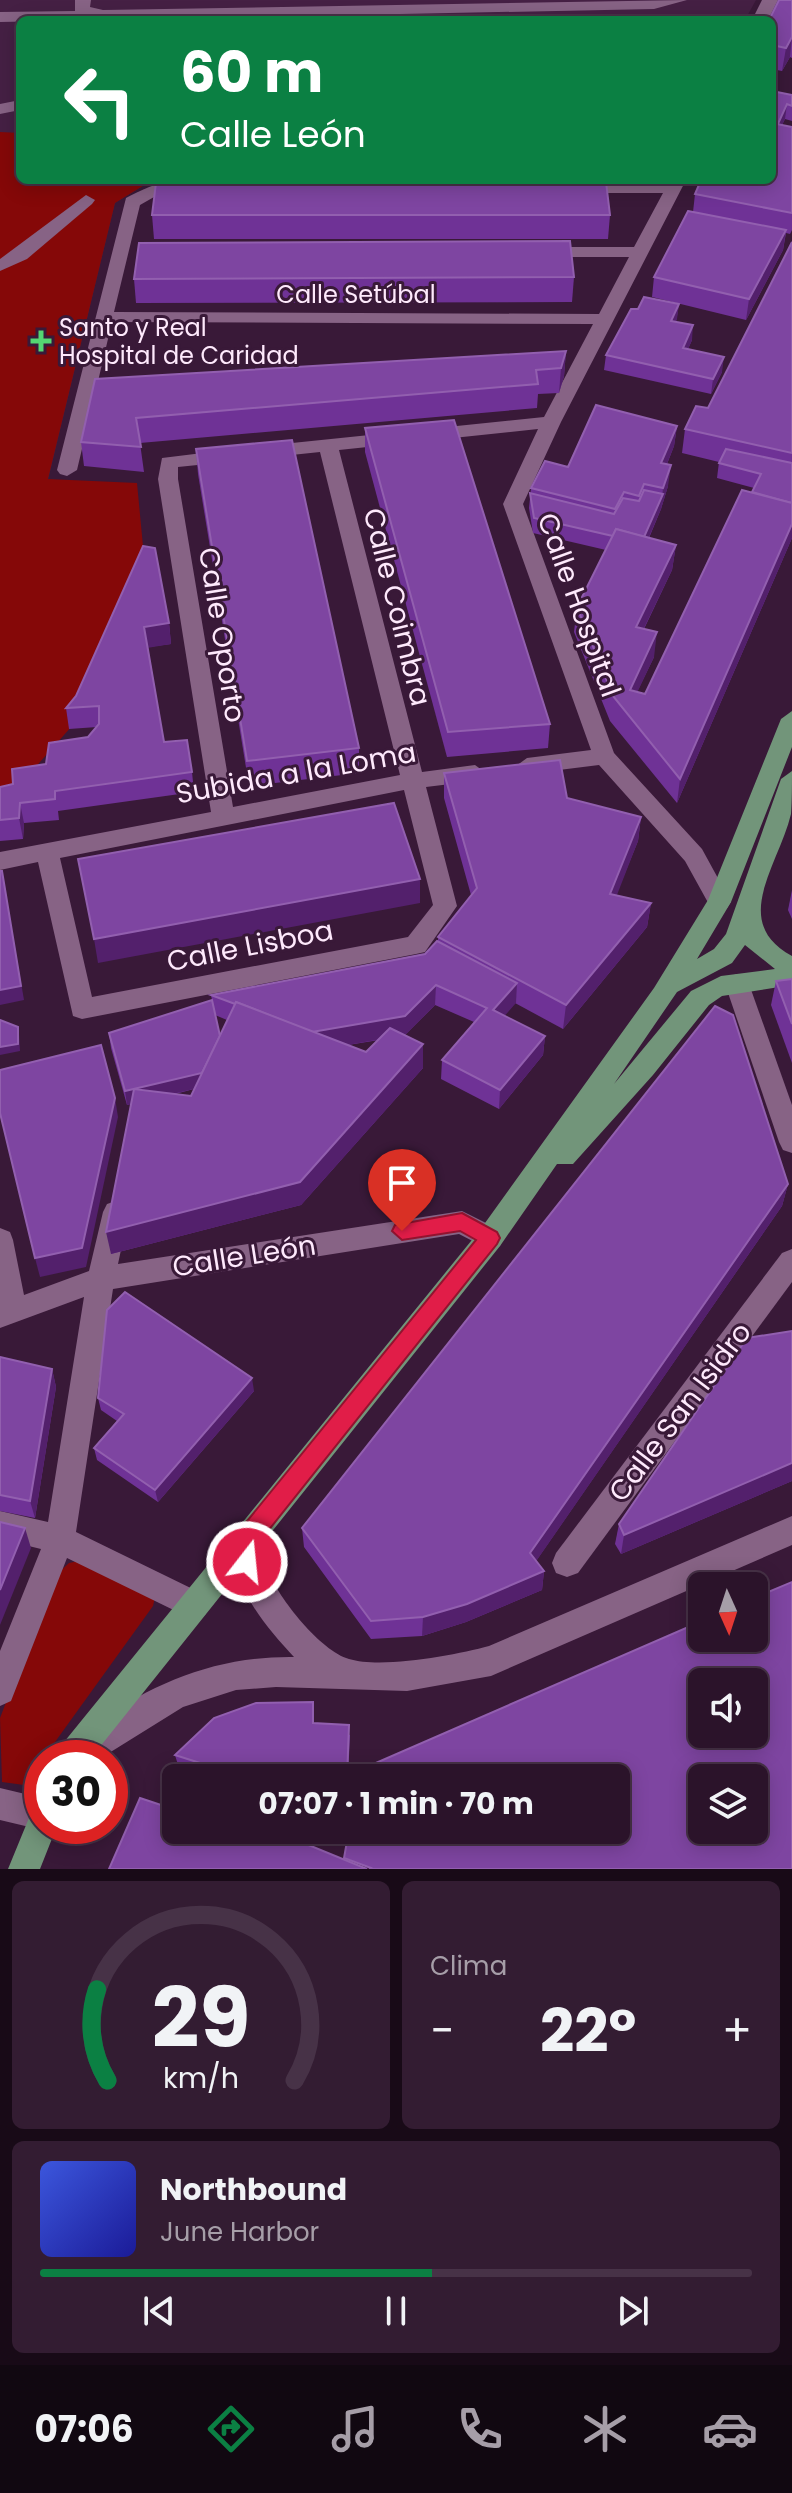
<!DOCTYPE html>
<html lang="es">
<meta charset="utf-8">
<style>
body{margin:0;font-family:Poppins,sans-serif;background:#331c32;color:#f1f3f6;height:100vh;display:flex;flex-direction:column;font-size:30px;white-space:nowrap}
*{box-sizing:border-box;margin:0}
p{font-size:26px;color:#a69ea8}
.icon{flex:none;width:44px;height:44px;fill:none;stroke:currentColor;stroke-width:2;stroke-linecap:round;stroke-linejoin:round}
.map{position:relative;height:1869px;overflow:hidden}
.details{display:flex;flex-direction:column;gap:12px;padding:12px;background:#180a17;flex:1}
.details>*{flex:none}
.guide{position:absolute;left:16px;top:16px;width:760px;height:168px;border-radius:12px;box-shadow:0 4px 20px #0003,0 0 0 2px #473247;background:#0b8043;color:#fff;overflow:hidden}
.needle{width:52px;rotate:177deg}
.fabs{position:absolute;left:688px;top:1572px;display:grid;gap:16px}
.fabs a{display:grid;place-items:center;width:80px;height:80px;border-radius:12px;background:#2b132a;box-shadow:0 4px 20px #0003,0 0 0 2px #473247;font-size:40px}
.speed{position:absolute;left:24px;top:1740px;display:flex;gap:16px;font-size:40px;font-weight:700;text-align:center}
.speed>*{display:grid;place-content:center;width:104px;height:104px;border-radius:50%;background:#2b132a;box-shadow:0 4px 20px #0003,0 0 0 2px #473247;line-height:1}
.speed .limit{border:12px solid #d22;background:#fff;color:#111}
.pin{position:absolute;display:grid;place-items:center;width:68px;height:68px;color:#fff;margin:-82px -34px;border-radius:50% 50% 50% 0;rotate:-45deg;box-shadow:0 0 8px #0007}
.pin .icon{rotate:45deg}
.me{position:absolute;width:88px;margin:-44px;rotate:16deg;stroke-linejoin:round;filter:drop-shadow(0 0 6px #0008)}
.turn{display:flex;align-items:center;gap:28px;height:168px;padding:0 32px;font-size:36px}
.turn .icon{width:104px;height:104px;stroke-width:2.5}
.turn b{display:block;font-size:56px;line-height:68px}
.big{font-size:60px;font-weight:700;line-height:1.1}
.details .card{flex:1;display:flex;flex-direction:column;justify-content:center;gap:12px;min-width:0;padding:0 28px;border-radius:12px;background:#331c32}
.details .dial{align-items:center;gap:0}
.dial svg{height:208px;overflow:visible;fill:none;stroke:#473247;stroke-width:7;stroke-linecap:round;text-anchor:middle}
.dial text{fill:#f1f3f6;stroke:none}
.song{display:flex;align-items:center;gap:24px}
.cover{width:96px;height:96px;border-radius:12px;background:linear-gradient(135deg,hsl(230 70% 55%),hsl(240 70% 35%))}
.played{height:8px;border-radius:4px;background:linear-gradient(90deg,#0b8043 55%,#473247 55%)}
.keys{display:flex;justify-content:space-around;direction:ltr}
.heat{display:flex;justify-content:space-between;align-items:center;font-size:44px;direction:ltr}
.details .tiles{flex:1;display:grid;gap:12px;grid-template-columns:1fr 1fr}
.card:last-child{grid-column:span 2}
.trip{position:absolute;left:162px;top:1764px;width:468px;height:80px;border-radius:12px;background:#2b132a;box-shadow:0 4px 20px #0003,0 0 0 2px #473247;font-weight:700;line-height:80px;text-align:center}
.tabs{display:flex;height:128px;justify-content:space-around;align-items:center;background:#110811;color:#a69ea8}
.tabs .icon{width:56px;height:56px}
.tabs .on{color:#0b8043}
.tabs b{font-size:36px;color:#f1f3f6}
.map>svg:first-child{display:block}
.built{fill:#452044}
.green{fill:#850808}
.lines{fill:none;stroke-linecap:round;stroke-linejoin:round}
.minor{fill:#876385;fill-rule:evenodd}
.major{fill:#72957a;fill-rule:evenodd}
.wall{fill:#6f3296;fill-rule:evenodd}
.shaded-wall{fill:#53206c}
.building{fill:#7e45a1;stroke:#925faf;stroke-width:2;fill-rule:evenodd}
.route{fill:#e11d48;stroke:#92132f;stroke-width:2}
.poi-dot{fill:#54d672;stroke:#391938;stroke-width:3}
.labels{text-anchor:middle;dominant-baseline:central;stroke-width:6;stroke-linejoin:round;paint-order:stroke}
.far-street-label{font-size:24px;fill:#fee9fc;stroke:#391938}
.far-poi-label{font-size:24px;fill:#fee9fc;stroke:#391938;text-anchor:start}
.street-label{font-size:28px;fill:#fee9fc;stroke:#391938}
</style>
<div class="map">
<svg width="792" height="1869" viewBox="0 0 792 1869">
<rect width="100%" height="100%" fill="#391938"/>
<path class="built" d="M0 0H756L745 20H20V180H165L146 184 115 203 48 480 0 710Z"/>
<g class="green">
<path d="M0 132 20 133V180H144L146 184 115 203 48 479 137 483 145 567 80 717 0 807Z"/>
<path d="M79 1561 155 1597 153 1606 24 1785 2 1782 0 1718 54 1577 69 1563Z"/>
</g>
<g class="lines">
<g class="minor">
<path d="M75 0H91L90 7 103 10 687 0 654 9 0 22V12L75 11Z"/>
<path d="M762 0H778L768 20H752Z"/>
<path d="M20 100V110L0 114V104Z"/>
<path d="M670 180H686L561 422 523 504 614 753 702 849 731 902 727 908H711L685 861 599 765 527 774 516 766 527 758 591 750 503 504 538 429 339 450 422 772 475 765 486 773 475 781 426 787 457 906 425 952 416 954 82 1019 73 1016 38 862 0 870V852L211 812 158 479 162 458 227 450 237 456 227 462 178 467V479L233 807 400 775 320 452 263 458 253 452 263 446 544 417 593 324 112 322 77 470 67 476 60 474 57 470 126 198C145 188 176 172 195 188L187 193H161L140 205 114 312 599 314 629 257H539L530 252 539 247H634L663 193H576L568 188 576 183H668ZM404 790 433 905 408 937 92 997 60 858Z"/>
<path d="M86 195 95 200 92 204 27 259 0 271V259Z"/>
<path d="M737 974 746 977 749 984 792 1105V1153L783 1150 779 1142 725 984 728 977Z"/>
<path d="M116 1201 125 1204 129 1212 118 1264 462 1211 500 1230 503 1238 500 1246 490 1250 459 1234 113 1289 76 1532 205 1595 209 1605 205 1615 194 1620 67 1558 11 1701 0 1706V1651L41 1549 0 1539V1511L48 1522 84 1297 0 1328V1228L10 1232 13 1240 24 1295 89 1271 103 1212 107 1204Z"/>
<path d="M792 1249V1282L578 1573 567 1577 556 1573 552 1563 556 1553 782 1253Z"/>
<path d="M792 1516V1545L491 1676 407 1691 276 1687 236 1690 183 1707 101 1758H59C66 1741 84 1732 99 1721 159 1680 220 1656 294 1657 262 1623 219 1572 240 1524L251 1520 262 1524C268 1539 261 1555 268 1571 279 1599 321 1651 349 1659 382 1669 456 1655 489 1646Z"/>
<path d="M0 1788 42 1798V1826H52L42 1830 0 1820Z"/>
</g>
<g class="major">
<path d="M792 711V747L731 902 697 959 714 949 726 934 781 779 792 771C792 785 792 801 791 814 779 865 729 922 792 956V985L722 996 709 1005 653 1075 573 1164H557L500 1246 91 1758H55L60 1747 480 1230 654 988 708 900 781 719ZM745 945 775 969 721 976 691 991 614 1084 677 992 732 963Z"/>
<path d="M42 1808V1826H57L40 1869H8L31 1813Z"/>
</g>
</g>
<g class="wall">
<path d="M792 0V58L790 57 782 71 772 69V20Z"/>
<path d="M772 91 792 95V121L785 119 782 125 792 127V230L790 234 786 233 783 250 746 320 652 297 654 277 693 212 695 194Z"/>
<path d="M152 215H610L608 239H154Z"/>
<path d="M792 242V538L677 803 610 721 574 632 577 607 606 550 533 533 529 508 531 488 568 467 677 426 674 446 667 464 668 486 661 509 649 538 676 545 672 570 644 629 654 657 637 692 645 694 754 488 717 478 719 462 682 453 685 429 708 408Z"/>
<path d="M574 277 572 302 136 303 134 279Z"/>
<path d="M679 304 676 322 692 340 688 349 722 372 711 394 604 370 606 355Z"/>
<path d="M566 351 564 376 559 393 538 394 537 408 140 443 144 472 84 466 81 442 95 379Z"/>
<path d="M365 428 550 724 548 748 447 757 365 452Z"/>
<path d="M196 449 359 748V773L249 786 198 474Z"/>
<path d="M169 623 171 644 148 647 164 742 192 772 194 792 58 811 59 820 24 823 23 839 0 841V787L13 784 88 737 97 727 69 729 66 708Z"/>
<path d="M444 773 567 798 641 817 638 841 616 895 651 903 647 927 563 1029 515 1003 504 1016 545 1036 543 1055 499 1109 441 1079 442 1060 474 1022 435 1005 405 1035 423 1044V1068L301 1205 111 1254 131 1104 127 1105 111 1048 109 1033 212 1000 211 995 425 954 438 941V937L471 895 444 798ZM215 1015 227 1020 220 1036ZM379 1040 366 1052 348 1045ZM194 1089 191 1096 175 1094Z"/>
<path d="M792 890V919L788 910Z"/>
<path d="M792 979V1063L771 1005 776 981Z"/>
<path d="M788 1184 782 1206 536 1561 544 1571 542 1590 466 1622 422 1636 371 1639 304 1547 302 1528Z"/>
<path d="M792 1331V1481L621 1554 615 1544 619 1524Z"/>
<path d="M0 1357 52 1369 56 1387 35 1518 0 1511Z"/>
<path d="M254 1391 158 1502 97 1460 94 1448 117 1421 101 1410 98 1398Z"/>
<path d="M313 1702 314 1723 350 1735 348 1778H217L178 1765 175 1755Z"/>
</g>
<g class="shaded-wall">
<path d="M792 37 790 57 782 71 786 48Z"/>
<path d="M787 104 785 119 773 143 775 128Z"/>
<path d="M786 230 783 250 746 320 749 299Z"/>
<path d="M679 304 677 319 669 336 671 321Z"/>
<path d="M693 325 692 340 682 363 683 348Z"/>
<path d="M566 351 564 376 559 393 561 368Z"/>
<path d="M724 357 722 372 711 394 713 379Z"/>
<path d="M677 426 674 446 659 484 661 463Z"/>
<path d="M671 465 668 486 661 509 663 488Z"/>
<path d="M663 494 661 509 640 558 642 543Z"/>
<path d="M792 524V538L677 803 680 779Z"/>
<path d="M676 545 672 570 633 651 636 627Z"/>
<path d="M169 623 171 644 147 648 144 627Z"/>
<path d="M657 632 654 657 627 714 630 690Z"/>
<path d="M20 803 24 823 23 839 19 818Z"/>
<path d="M641 817 638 841 608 918 610 894Z"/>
<path d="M2 871 24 1000 0 1005V990Z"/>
<path d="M420 879V903L98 963 94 939Z"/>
<path d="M651 903 647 927 563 1029 566 1005Z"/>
<path d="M517 983 516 1003 492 1030 493 1010Z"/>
<path d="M436 985 435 1005 405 1035 307 1052 306 1033Z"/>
<path d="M18 1027 19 1034 20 1051 0 1055V1047Z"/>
<path d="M545 1036 543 1055 499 1109 500 1090Z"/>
<path d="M423 1044V1068L301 1205 111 1254 106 1232Z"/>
<path d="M208 1071 210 1085 127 1105 125 1091Z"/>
<path d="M115 1098 118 1117 86 1267 40 1277 35 1258Z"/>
<path d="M788 1184 782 1206 528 1573 530 1553Z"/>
<path d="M52 1369 56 1387 35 1518 30 1501Z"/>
<path d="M252 1378 254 1391 158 1502 155 1490Z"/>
<path d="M792 1463V1481L621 1554 624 1535Z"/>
<path d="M25 1528 31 1548 0 1625V1590Z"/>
<path d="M544 1571 542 1590 466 1622 422 1636 423 1617Z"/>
</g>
<g class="building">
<path d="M779 0H792V37L786 48 772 45V20H769Z"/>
<path d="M772 91 792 95V106L787 104 778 124 772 123Z"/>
<path d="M772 123 792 127V213L695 194 701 180H772Z"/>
<path d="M606 182 610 215H152L156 183Z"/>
<path d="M688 211 786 230 749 299 654 277Z"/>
<path d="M570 241 574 277 134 279 139 243Z"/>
<path d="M792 242V453L685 429 696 406 708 408Z"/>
<path d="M644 297 679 304 671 321 693 325 683 348 724 357 713 379 606 355 631 309H638Z"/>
<path d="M566 351 561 368 536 370 538 384 136 418 141 447 81 442 95 379Z"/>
<path d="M596 405 677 426 661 463 671 465 663 488 644 484 639 496 624 492 615 509 531 488 545 461 568 467Z"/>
<path d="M454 420 550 724 448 732 365 428Z"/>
<path d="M292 440 359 748 247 761 196 449Z"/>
<path d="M726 449 792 463V503L752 492 761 474 719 463Z"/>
<path d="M644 490 663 494 644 537 616 529 613 536 534 518 530 493 614 514 623 498 639 501Z"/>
<path d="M742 490 792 503V524L680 779 613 696 577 607 616 529 676 545 636 627 657 632 630 690 645 694Z"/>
<path d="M143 546 155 548 169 623 144 627 164 742 187 740 192 772 55 791V799L20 803 19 818 0 820V787L13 784 12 769 46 764 49 743 88 737 99 724V706L66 708 76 696Z"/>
<path d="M560 760 567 798 641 817 610 894 651 903 566 1005 438 937 477 888 444 773Z"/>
<path d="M394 803 420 879 94 939 78 859Z"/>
<path d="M0 871H2L21 986 0 990Z"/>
<path d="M437 941 517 983 493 1010 545 1036 500 1090 442 1060 487 1008 436 985 405 1016 312 1032 236 1002 235 1004 211 995 425 954Z"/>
<path d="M792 979V1024L776 981Z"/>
<path d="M212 1000 220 1036 202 1073 125 1091 109 1033Z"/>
<path d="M236 1002 366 1052 390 1028 423 1044 300 1182 106 1232 134 1089 191 1096Z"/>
<path d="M715 1006 733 1015 788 1184 530 1553 544 1571 467 1604 423 1617 371 1621 302 1528Z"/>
<path d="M0 1020 18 1027V1044L0 1047Z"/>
<path d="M101 1045 115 1098 82 1248 35 1258 0 1113V1070Z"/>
<path d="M125 1292 252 1378 155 1490 94 1448 124 1414 98 1398 107 1310Z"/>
<path d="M792 1331V1463L624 1535 619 1524 747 1338Z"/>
<path d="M0 1357 52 1369 30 1501 0 1495Z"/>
<path d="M0 1522 25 1528 0 1590Z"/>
<path d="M792 1582V1869H370L371 1868 344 1858 349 1830H616V1778H360L362 1769 702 1621V1638H754V1598ZM702 1682H754V1734H702ZM702 1778H754V1830H702Z"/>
<path d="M313 1702V1723L349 1725 347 1778H247L175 1755 214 1718 256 1703Z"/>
<path d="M140 1798 176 1810V1830H272L367 1869H109Z"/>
</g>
<path class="route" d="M462 1213 497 1232 500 1238 497 1244 260 1541 255 1570 247 1573 239 1570 234 1547 243 1526 476 1240 460 1231 402 1240 392 1231 395 1225Z"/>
<path class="poi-dot" d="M37 329h8v8h8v8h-8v8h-8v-8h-8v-8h8z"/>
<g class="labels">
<g class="far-street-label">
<text x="356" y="294">Calle Setúbal</text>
</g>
<g class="far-poi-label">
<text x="59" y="327">Santo y Real<tspan x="59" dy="28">Hospital de Caridad</tspan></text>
</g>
<g class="street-label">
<text transform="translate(579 605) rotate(70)">Calle Hospital</text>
<text transform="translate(397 607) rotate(76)">Calle Coimbra</text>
<text transform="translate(222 635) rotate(81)">Calle Oporto</text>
<text transform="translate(296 773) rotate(-10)">Subida a la Loma</text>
<text transform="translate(250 946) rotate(-11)">Calle Lisboa</text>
<text transform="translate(244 1256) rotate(-9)">Calle León</text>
<text transform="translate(680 1412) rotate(-53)">Calle San Isidro</text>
</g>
</g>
</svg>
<div class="fabs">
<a><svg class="needle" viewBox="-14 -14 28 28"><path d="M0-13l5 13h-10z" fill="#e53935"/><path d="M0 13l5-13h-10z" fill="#a69ea8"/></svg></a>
<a><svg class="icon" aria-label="sound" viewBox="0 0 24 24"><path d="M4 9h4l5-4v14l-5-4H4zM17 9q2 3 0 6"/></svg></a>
<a><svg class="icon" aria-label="layers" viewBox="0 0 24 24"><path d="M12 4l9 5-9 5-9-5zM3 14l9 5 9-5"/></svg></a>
</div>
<div class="speed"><div class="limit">30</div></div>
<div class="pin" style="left:402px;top:1231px;background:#d93025"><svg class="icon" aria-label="arrive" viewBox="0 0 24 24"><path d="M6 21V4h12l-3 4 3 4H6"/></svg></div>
<svg class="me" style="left:247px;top:1562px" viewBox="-20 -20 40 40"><circle r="17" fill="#e11d48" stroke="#fff" stroke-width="3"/><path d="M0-11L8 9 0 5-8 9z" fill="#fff"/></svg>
<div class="trip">07:07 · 1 min · 70 m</div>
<div class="guide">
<div class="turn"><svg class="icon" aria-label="left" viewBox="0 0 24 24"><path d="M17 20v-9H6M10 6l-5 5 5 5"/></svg><div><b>60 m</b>Calle León</div></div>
</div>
</div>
<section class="details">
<div class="tiles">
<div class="card dial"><svg viewBox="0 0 100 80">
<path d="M14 69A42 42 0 1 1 86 69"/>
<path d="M14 69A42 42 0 0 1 10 34" stroke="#0b8043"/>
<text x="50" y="56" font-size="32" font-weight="700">29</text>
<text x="50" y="72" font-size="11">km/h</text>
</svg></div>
<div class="card"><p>Clima</p>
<div class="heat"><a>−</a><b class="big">22°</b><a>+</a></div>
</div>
<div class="card">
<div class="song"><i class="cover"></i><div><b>Northbound</b><p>June Harbor</p></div></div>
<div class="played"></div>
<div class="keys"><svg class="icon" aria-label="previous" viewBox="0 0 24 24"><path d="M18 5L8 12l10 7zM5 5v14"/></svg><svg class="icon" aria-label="pause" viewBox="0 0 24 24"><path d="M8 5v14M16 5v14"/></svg><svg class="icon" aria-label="next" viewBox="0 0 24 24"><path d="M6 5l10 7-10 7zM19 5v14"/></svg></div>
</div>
</div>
</section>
<nav class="tabs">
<b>07:06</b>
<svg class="icon on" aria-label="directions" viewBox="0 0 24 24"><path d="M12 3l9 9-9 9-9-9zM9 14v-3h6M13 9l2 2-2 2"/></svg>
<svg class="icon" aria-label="music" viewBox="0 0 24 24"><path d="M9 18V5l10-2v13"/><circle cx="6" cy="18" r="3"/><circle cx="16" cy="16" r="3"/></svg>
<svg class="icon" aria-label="phone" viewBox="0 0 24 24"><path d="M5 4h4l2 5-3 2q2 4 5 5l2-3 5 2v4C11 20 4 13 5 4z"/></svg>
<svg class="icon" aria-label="climate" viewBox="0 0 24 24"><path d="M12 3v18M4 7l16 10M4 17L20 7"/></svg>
<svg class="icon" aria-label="car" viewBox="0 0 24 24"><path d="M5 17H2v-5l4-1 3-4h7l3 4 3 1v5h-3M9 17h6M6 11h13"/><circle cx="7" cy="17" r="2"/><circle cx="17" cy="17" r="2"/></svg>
</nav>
